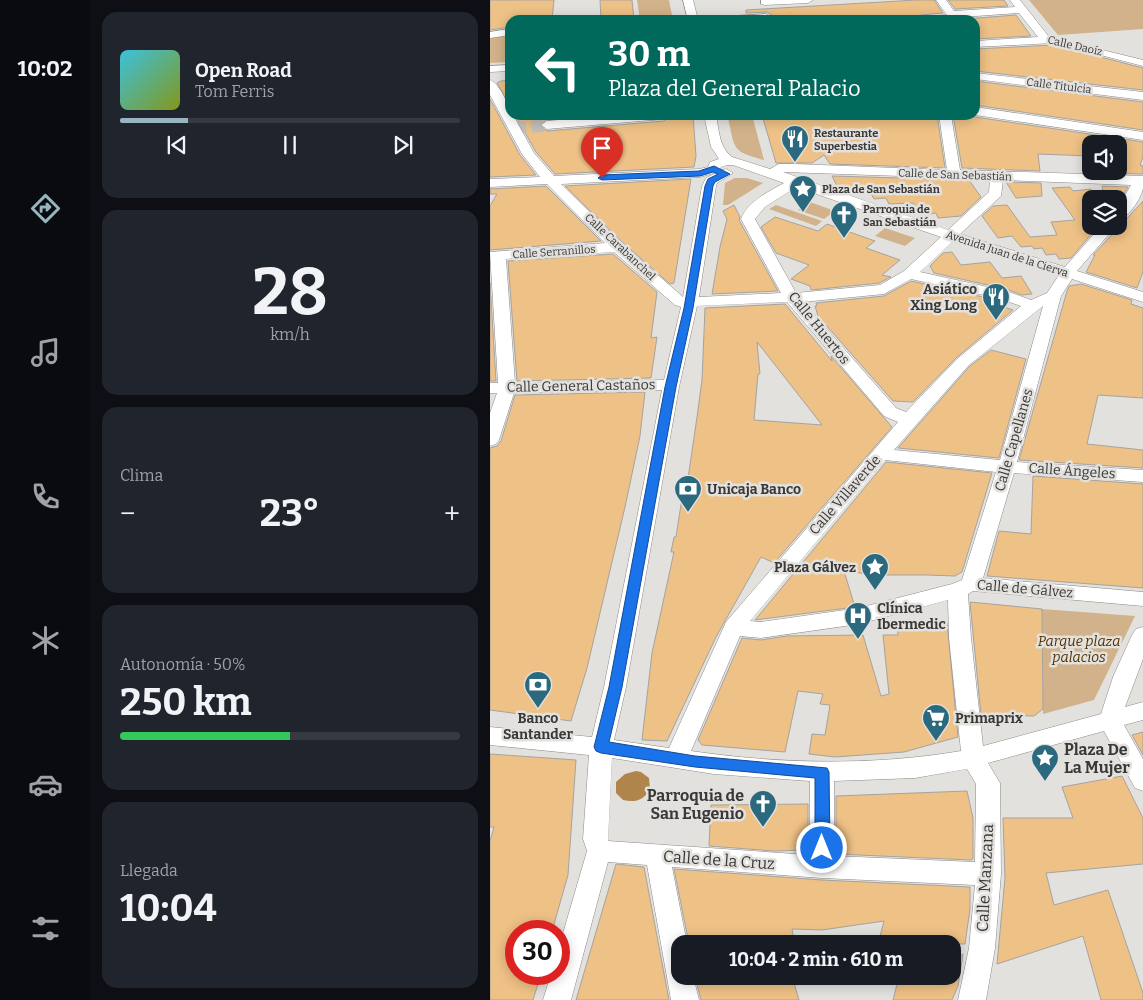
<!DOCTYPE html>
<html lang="es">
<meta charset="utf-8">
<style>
body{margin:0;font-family:Bitter,serif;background:#20242c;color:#f1f3f6;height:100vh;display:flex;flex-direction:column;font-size:19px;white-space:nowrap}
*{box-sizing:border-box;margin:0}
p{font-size:16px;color:#9ea1a6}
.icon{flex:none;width:28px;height:28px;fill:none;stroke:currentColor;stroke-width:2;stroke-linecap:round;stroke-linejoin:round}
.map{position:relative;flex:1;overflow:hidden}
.drawer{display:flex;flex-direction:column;gap:12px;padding:12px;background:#0d0f14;width:400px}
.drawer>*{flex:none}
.banner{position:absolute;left:15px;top:15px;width:475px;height:105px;border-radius:15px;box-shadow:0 2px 12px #0003;background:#00695c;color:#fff;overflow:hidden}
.fabs{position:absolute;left:592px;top:135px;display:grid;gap:10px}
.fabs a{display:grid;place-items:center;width:45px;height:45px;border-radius:10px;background:#171b24;box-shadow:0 2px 12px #0003;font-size:25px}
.speed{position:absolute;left:15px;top:920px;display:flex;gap:10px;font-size:25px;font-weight:700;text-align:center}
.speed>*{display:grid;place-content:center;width:65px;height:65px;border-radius:50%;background:#171b24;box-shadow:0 2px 12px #0003;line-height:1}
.speed .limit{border:8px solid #d22;background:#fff;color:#111}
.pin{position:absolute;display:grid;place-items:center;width:42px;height:42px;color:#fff;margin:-51px -21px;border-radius:50% 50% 50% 0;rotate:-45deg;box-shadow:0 0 5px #0007}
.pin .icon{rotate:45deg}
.me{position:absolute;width:55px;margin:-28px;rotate:0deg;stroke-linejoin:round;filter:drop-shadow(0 0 4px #0008)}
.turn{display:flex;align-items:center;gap:18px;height:105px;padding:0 20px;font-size:22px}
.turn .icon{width:65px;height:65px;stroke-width:2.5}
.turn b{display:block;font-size:35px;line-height:42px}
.big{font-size:38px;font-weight:700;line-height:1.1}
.drawer .widget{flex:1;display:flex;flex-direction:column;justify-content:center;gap:8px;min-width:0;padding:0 18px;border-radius:15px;background:#20242c}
.drawer .dial{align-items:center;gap:0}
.dial b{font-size:65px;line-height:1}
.song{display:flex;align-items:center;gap:15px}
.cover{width:60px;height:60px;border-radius:8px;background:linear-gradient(135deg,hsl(190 70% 55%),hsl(70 70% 35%))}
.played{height:5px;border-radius:2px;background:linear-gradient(90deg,#97b5c0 20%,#363941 20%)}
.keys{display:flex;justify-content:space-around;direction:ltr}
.heat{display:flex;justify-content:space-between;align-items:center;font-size:28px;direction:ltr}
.charge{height:8px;border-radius:4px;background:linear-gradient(90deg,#34c759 50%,#363941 0)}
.trip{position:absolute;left:181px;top:935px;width:290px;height:50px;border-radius:15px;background:#171b24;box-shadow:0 2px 12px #0003;font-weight:700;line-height:50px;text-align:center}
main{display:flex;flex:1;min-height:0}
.menu{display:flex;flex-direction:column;width:90px;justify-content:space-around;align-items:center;background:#090b0e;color:#9ea1a6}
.menu .icon{width:35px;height:35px}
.menu .current{color:#97b5c0}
.menu b{font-size:22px;color:#f1f3f6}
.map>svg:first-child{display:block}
.green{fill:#d1b28a}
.water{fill:#af854b}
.building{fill:#eec186;stroke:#a5a3a0;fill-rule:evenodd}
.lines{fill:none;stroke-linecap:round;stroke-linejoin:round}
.minor-tunnel{stroke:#c1bfbd;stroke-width:12;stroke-dasharray:12 5.5;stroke-linecap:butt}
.minor-casing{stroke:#8c8a87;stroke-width:1}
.minor{fill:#fff;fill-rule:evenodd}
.route{fill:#1a73e8;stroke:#114b97}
.labels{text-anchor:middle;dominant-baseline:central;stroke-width:5;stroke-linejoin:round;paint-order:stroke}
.far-street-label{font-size:11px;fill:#3a3938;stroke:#e3e1de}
.far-poi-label{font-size:11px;font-weight:bold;fill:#3a3938;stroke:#e3e1de;text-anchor:start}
.poi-label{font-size:14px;font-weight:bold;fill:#3a3938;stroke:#e3e1de;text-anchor:start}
.street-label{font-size:14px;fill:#3a3938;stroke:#e3e1de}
.park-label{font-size:14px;font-style:italic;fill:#523403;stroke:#e3e1de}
.near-poi-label{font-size:16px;font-weight:bold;fill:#3a3938;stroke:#e3e1de;text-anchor:start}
.near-street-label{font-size:16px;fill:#3a3938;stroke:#e3e1de}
</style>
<main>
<nav class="menu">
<b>10:02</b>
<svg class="icon current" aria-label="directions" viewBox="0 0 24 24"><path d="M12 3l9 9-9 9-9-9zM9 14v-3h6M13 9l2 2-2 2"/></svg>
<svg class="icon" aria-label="music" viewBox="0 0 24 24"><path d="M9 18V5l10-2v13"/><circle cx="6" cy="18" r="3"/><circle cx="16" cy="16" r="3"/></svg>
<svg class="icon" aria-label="phone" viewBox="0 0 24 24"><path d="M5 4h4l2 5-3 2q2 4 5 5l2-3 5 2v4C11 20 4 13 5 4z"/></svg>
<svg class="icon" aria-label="climate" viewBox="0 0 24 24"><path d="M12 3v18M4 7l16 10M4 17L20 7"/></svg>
<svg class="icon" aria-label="car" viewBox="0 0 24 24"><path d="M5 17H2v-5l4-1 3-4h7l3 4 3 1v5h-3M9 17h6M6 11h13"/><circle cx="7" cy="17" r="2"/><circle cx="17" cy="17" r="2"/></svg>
<svg class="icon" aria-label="filters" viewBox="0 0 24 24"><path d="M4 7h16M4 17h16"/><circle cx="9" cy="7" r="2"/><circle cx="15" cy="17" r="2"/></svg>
</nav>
<section class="drawer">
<div class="widget">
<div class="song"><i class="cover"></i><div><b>Open Road</b><p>Tom Ferris</p></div></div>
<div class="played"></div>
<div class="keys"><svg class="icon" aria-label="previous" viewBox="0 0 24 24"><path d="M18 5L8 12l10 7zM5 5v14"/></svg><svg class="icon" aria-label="pause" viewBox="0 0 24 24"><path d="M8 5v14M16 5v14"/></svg><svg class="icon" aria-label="next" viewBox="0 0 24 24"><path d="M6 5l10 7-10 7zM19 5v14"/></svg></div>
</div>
<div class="widget dial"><b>28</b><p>km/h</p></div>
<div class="widget"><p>Clima</p>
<div class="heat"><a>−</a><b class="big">23°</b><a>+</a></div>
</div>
<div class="widget"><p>Autonomía · 50%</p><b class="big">250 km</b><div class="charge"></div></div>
<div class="widget"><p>Llegada</p><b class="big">10:04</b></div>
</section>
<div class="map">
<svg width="653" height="1000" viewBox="0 0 653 1000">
<rect width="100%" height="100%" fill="#e3e1de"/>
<g class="green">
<path d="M147 0H179L183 20H150Z"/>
<path d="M539 0H653V29L568 35Z"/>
<path d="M20 35V62L0 63V36Z"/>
<path d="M237 115H262L274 160C239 151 246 148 237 115Z"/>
<path d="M245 178H257L273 183 238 205H233L235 183Z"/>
<path d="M320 202 345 211 334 219 308 210Z"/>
<path d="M286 205 332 221 326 226 279 209Z"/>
<path d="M395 228 425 238 415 246 385 236Z"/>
<path d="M552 609 645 616 604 700 553 714Z"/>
</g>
<path class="water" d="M146 771 151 772 159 778 160 789C154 800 145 803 133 800L126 793V782L135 774Z"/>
<g class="building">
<path d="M0 0H64L62 20H20V27L0 30Z"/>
<path d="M110 0H142L144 20H111Z"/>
<path d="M426 0H444L453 13 431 15 424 19 412 20H281L283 16 277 12 256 13V10Z"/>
<path d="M458 0H514L518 6 465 9Z"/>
<path d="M526 15 541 36 485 39V20L475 19Z"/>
<path d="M564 45 653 68V90L485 71V49Z"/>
<path d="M20 80V106L7 83 11 81Z"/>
<path d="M485 81 653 102V130L485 105Z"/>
<path d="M0 99 30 155 46 175 0 177Z"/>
<path d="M25 115H108L57 119 49 126 57 131 174 121 182 115H203L206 156 204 167 65 174 46 152Z"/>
<path d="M272 115H447L455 168 340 164 334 155 322 163H286Z"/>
<path d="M463 115H483L485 117 653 142V157L650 165 653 166V174L610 173 629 171V144H601V156L548 154 550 171 472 168Z"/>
<path d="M342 176 479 180 491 197 471 216 448 218 446 213 432 215 423 203 399 204 396 198 384 199 377 187 352 189 350 185 347 186Z"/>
<path d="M201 179 184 283 180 284 133 243 75 186Z"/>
<path d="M516 182 551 183 552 196 526 198Z"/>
<path d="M56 186 111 241 0 250V206L7 194H0V189Z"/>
<path d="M612 186 638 187 631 199H614Z"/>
<path d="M580 187 583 191 601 189V230L603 232 581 258 569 259 566 254 556 255 552 248 544 249 542 246 531 247 522 236 508 238 492 216 503 206 517 205 540 237 567 235 561 222 585 220 562 188Z"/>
<path d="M653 201V272L647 288 596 272 605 255H603Z"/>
<path d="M244 205 250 217 249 220 288 291 222 294 230 247 237 219 233 211Z"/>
<path d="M285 217 328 231 337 224 385 241 376 248 410 260 392 275 401 277 389 283 321 290 320 286 301 279 319 265 286 253 271 227Z"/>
<path d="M462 252 471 265 500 262 512 278 531 276 542 294 532 295 516 289 444 273 440 266 453 253Z"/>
<path d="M123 254 167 292 161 338 167 337 161 378 27 381 18 261Z"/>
<path d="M421 281 502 299 492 300 523 310 466 358 423 402 403 401 328 316 325 306H327L326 303 394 296Z"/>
<path d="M0 283 6 381H0Z"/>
<path d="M591 284 642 300 641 304 653 308V398L608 395 597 444 653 450V468L529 460 577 291 579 286Z"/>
<path d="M295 304 342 361 341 356 402 427 284 563 271 557 226 637 177 741 152 740 162 653 184 552H181L184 537H186L192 498 195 499 207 417 212 380 215 308ZM267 342 300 384 332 425 264 420 268 374H270Z"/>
<path d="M501 350 536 359 509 458 408 448 480 366Z"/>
<path d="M155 392 150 436 135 507 97 668 81 721 0 710V448L7 446 11 441 25 395Z"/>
<path d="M396 462 502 473 472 572 465 576 437 575H386L354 571 365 607 265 620Z"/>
<path d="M543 476 653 484V588L497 576 509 531 541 534Z"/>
<path d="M480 602 552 609 553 709 544 716 491 715Z"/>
<path d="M407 622H457L468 737 414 752 345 757 319 754 322 734 335 735 340 705 330 704 333 694 308 691 295 752 212 745 208 740 252 638 271 640 297 636 373 635 391 696 399 694 393 635H408Z"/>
<path d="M653 732V755L642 735Z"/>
<path d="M0 754 86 760 78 875 62 931H26V974H51L43 1000H0V841L4 827H0Z"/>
<path d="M632 776 653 818V864L556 873 564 905 618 890 653 993V1000H611L593 936 507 964 515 878 513 818H583L572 787Z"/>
<path d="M477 791 483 818V859L481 860 346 854V796Z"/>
<path d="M318 804V850L284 851 219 846 221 805Z"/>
<path d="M126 864 154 867 179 1000H86Z"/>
<path d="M184 869 332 880 480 887V909L475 944H388L394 921 332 930 302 929 305 944H199Z"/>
<path d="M473 954 468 986 462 1000H403L409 976H462V959Z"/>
<path d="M205 976H302L309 1000H211Z"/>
</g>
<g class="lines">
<path class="minor-tunnel" d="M24 129 57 125"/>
<defs>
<g id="minor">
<path d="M193 0H203L208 20H198Z"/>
<path d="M271 0H323L318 3 275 5 271 4Z"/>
<path d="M446 0H456L464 11 525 7 520 0H530L559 37 653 60V66L564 43 485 47V41L548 37 529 13 472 17 474 20H426L431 17 457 15Z"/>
<path d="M276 14 281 17 280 19 223 20 228 17Z"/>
<path d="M20 29V35L0 38V32Z"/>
<path d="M20 65V71L0 72V66Z"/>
<path d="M485 73 653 92V100L485 79Z"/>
<path d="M0 80C9 83 20 106 20 115H23L44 153 64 176 209 169 218 167 220 162 229 159 221 147 214 115H226C229 130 229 147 242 157L280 169 289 164H305L457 170 449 115H461L470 170 653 176C653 180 653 185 653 188 651 199 639 217 629 219V206L641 185 513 180 511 196 470 234 575 267 611 226H626L587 271 653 292V302L582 279 571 296 527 462 653 470V482L524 473 493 578 653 592V606L483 591 478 594 481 638 493 746 611 714 623 677 642 635 646 629 653 627V659L635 707 653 702V720L634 725 653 759V791L645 788 614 731 498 763 510 783 511 874 505 948 496 1000H468L479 948 485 885 332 878 182 867 197 944H190V976H203L209 1000H181L157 865 118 862 81 1000H53L61 974H69V947L97 851 93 839 99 755 0 745V727L102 737 114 687 172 390 24 393 9 440 6 444 0 446V413L7 393H0V383H8L0 252 115 243 57 184 0 187V179L50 177 32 154 0 95ZM237 165H243L294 183C278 192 258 201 251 219L291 293 209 297 226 186 227 183 243 173 236 169 229 171 231 167ZM228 172 216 178 212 186 193 297 132 244 71 184 210 177ZM293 172 500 179 499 192 458 230ZM306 187 451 237 414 271 390 285 306 293 265 219 275 207ZM463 241 472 244 569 275 557 293 541 300 516 291 430 272ZM124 252 185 305 191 307 174 380 25 383 16 259ZM421 279 507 298 531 306 467 359 416 412 406 408 313 302 394 294ZM297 302 394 416 408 422 236 622 179 748 124 740 136 687 189 387 207 306ZM553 306 510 460 404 450 479 365ZM395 460 506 472 472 580 462 584 369 608 271 622 260 621ZM458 600 459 638 471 751C382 766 290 764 201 751L250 636 271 638 369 624ZM122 758 224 774 320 781V855L118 841ZM477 769 486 784 485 862 344 856V781L425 778Z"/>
<path d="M485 107 653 132V140L485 115Z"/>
<path d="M131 115H180L174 119 57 129 51 125 57 121Z"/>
</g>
</defs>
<use href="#minor" class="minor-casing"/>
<use href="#minor" class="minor"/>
</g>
<path class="route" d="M224 166 240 174 225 182 223 186 203 308 186 387 132 687 119 742 205 756 337 768 339 772 340 848 338 853 332 855 327 853 325 848V778L205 767 111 753 106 751 104 747 119 687 175 387 194 308 215 186 218 179 228 174 223 172 210 176 112 180 108 178 112 175 209 171Z"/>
<defs>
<symbol id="restaurant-pin" viewBox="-11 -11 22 30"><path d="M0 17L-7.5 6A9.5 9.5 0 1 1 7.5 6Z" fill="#2a697e" stroke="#e3e1de"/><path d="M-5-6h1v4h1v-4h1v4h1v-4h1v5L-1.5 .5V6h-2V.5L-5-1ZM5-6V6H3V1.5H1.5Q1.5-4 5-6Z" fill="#fff"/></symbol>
<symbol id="sight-pin" viewBox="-11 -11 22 30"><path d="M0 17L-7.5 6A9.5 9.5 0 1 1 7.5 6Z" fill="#2a697e" stroke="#e3e1de"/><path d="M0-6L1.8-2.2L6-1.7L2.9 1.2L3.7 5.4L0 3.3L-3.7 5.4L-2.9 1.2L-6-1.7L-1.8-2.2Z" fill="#fff"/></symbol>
<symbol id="church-pin" viewBox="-11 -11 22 30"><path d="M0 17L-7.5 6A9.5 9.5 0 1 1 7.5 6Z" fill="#2a697e" stroke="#e3e1de"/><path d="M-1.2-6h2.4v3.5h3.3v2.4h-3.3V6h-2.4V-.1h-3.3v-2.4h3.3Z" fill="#fff"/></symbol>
<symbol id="bank-pin" viewBox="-11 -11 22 30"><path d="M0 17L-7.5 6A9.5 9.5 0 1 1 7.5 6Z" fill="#2a697e" stroke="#e3e1de"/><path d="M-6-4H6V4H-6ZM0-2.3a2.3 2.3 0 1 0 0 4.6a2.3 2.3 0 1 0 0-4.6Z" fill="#fff"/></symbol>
<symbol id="hospital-pin" viewBox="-11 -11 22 30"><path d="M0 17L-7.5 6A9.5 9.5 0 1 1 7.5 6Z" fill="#2a697e" stroke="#e3e1de"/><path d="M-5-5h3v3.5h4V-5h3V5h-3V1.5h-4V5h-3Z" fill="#fff"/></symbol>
<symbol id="supermarket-pin" viewBox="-11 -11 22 30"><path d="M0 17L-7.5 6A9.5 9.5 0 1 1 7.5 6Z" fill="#2a697e" stroke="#e3e1de"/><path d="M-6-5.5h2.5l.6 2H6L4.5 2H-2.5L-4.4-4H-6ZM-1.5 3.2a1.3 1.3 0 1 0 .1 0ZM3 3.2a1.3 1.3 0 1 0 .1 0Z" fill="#fff"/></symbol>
</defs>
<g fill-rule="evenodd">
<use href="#restaurant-pin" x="289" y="123" width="32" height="43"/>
<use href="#sight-pin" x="297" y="173" width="32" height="43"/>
<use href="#church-pin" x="338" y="199" width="32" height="43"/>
<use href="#restaurant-pin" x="490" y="281" width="32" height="43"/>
<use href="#bank-pin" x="182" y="473" width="32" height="43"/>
<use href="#sight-pin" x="369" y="551" width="32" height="43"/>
<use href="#hospital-pin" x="352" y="600" width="32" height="43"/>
<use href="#bank-pin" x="32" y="669" width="32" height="43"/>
<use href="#supermarket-pin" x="430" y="702" width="32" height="43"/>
<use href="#sight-pin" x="539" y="742" width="32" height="43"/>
<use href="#church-pin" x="257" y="788" width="32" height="43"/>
</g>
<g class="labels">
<g class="far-street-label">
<text transform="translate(585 46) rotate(13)">Calle Daoíz</text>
<text transform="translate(569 86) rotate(7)">Calle Titulcia</text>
<text transform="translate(465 175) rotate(2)">Calle de San Sebastián</text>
<text transform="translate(130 247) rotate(43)">Calle Carabanchel</text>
<text transform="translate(64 252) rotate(-4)">Calle Serranillos</text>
<text transform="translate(517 254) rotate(18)">Avenida Juan de la Cierva</text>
</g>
<g class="far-poi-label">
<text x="324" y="133">Restaurante<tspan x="324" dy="13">Superbestia</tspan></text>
<text x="332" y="189">Plaza de San Sebastián</text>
<text x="373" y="209">Parroquia de<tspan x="373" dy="13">San Sebastián</tspan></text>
</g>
<g class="poi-label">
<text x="487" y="289" text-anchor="end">Asiático<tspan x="487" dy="16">Xing Long</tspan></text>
<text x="217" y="489">Unicaja Banco</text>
<text x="366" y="567" text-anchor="end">Plaza Gálvez</text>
<text x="387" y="608">Clínica<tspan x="387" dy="16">Ibermedic</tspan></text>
<text x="48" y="718" text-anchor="middle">Banco<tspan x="48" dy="16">Santander</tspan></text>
<text x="465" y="718">Primaprix</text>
</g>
<g class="street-label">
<text transform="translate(329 328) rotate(51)">Calle Huertos</text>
<text transform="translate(91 386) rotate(-1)">Calle General Castaños</text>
<text transform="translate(524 440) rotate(-74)">Calle Capellanes</text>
<text transform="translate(582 471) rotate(4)">Calle Ángeles</text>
<text transform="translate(355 495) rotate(-49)">Calle Villaverde</text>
<text transform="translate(535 589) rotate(5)">Calle de Gálvez</text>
</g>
<g class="park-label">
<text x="589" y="641">Parque plaza<tspan x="589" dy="16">palacios</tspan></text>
</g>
<g class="near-poi-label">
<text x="574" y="749">Plaza De<tspan x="574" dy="18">La Mujer</tspan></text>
<text x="254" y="795" text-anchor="end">Parroquia de<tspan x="254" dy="18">San Eugenio</tspan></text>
</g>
<g class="near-street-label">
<text transform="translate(229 860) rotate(4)">Calle de la Cruz</text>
<text transform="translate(495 878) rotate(-87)">Calle Manzana</text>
</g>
</g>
</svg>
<div class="fabs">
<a><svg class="icon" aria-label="sound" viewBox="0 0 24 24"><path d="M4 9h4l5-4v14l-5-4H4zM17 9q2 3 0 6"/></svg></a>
<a><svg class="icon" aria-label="layers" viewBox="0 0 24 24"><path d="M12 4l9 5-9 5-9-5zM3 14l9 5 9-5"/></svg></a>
</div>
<div class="speed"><div class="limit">30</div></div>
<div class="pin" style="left:112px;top:178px;background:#d93025"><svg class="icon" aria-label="arrive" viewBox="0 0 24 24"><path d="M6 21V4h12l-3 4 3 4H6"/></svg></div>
<svg class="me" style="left:332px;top:848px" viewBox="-20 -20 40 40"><circle r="17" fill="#1a73e8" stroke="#fff" stroke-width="3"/><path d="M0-11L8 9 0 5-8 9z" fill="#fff"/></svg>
<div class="trip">10:04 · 2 min · 610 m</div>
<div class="banner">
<div class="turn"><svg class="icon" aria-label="left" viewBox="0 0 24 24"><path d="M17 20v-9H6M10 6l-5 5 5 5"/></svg><div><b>30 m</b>Plaza del General Palacio</div></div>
</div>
</div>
</main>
